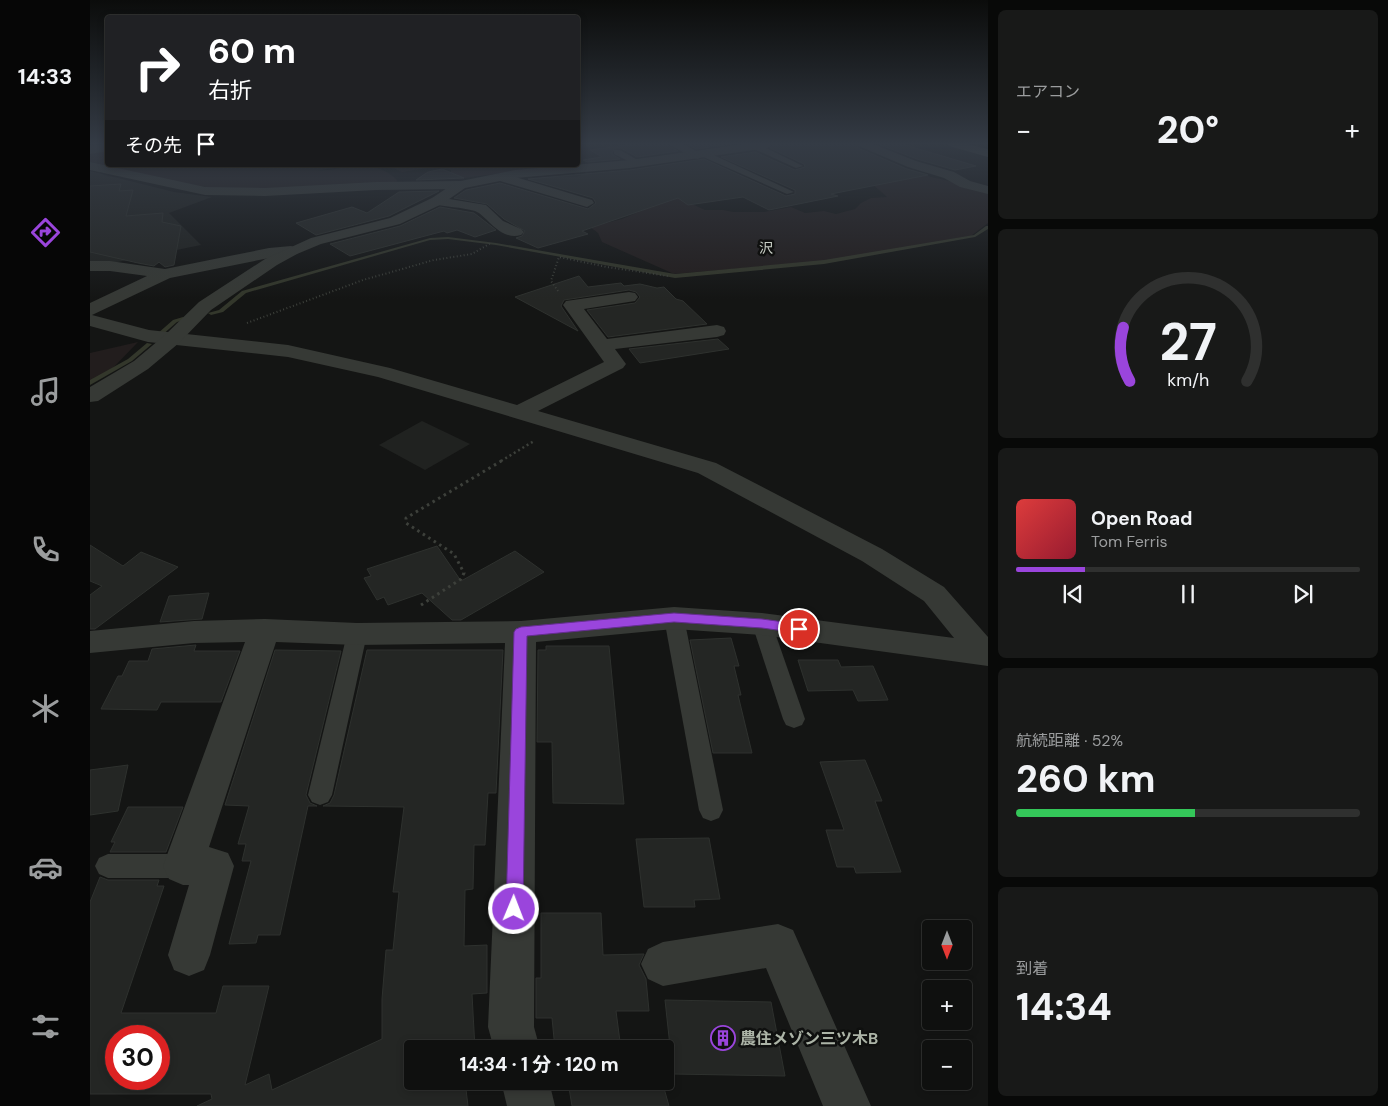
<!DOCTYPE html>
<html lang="ja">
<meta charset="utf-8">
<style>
body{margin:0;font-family:"DM Sans","Noto Sans JP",sans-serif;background:#181918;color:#f1f3f6;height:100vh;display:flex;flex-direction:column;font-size:19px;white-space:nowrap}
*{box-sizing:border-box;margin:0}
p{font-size:16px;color:#9b9d9e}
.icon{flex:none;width:28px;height:28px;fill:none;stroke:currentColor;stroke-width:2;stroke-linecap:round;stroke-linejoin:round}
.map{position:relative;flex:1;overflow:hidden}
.sheet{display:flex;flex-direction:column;gap:10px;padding:10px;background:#080908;width:400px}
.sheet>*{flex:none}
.banner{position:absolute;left:15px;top:15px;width:475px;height:152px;border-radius:5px;box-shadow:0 2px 8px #0003,0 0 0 1px #2f302f;background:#202124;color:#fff;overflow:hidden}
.needle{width:32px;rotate:180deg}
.buttons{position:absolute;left:832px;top:920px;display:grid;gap:10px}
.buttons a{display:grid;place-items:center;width:50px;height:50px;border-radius:5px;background:#0f100f;box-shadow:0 2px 8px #0003,0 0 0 1px #2f302f;font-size:25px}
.speed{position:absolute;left:15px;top:1025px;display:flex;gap:10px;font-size:25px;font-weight:700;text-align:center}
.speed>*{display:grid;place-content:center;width:65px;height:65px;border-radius:50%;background:#0f100f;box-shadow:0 2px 8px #0003,0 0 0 1px #2f302f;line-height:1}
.speed .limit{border:8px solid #d22;background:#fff;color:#111}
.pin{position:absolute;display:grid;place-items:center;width:42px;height:42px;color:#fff;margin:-21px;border:2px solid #fff;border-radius:50%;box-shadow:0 1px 5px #0007}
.me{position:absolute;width:55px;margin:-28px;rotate:1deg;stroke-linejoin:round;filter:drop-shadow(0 0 4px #0008)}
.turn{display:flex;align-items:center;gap:18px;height:105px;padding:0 20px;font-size:22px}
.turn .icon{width:65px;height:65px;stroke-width:2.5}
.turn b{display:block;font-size:35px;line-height:42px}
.then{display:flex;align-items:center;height:48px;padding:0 20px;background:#0003;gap:10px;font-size:19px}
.big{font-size:38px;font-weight:700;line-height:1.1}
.sheet .widget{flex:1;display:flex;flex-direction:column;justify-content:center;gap:8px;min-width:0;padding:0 18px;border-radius:8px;background:#181918}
.sheet .dial{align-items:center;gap:0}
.dial svg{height:130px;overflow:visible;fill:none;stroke:#2f302f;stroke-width:7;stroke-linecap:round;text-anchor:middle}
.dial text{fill:#f1f3f6;stroke:none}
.song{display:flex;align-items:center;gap:15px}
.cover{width:60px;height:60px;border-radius:8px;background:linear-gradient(135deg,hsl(0 70% 55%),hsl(350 70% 35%))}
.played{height:5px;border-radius:2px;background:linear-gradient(90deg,#9a45dc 20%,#2f302f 20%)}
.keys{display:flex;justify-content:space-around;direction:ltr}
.heat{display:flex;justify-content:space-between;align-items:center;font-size:28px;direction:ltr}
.charge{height:8px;border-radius:4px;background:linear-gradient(90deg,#34c759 52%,#2f302f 0)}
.trip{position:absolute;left:314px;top:1040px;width:270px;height:50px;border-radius:5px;background:#0f100f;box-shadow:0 2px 8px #0003,0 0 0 1px #2f302f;font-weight:700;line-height:50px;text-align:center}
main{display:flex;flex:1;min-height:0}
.tabs{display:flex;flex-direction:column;width:90px;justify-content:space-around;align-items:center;background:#060606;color:#9b9d9e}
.tabs .icon{width:35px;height:35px}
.tabs .active{color:#9a45dc}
.tabs b{font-size:22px;color:#f1f3f6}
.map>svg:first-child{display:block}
.built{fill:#202220}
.green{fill:#221d1d}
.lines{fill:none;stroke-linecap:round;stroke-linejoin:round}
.stream{fill:#33372b;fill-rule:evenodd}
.building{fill:#242624;stroke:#2e312e;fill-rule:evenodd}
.path-far2{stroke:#3d403b;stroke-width:2;stroke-dasharray:1 2.5;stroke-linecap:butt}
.path-far1{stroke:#3d403b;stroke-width:2.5;stroke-dasharray:2 3;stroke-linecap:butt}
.path{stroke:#3d403b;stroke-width:3;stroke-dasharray:2.5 4;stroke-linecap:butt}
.service{fill:#363935;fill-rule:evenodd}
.minor{fill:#363935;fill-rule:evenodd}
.tertiary{fill:#363935;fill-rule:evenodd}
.secondary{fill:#454943;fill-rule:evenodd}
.route{fill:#9a45dc;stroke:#642d8f}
.labels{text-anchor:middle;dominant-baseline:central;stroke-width:5;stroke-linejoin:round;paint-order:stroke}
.far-quarter-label{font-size:14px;fill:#cad0c7;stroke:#0f100f}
.near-poi-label{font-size:16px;font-weight:bold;fill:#acb4a7;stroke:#0f100f;text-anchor:start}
</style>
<main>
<nav class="tabs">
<b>14:33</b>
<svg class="icon active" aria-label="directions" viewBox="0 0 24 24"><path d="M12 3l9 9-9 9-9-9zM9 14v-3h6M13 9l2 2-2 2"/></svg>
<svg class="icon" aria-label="music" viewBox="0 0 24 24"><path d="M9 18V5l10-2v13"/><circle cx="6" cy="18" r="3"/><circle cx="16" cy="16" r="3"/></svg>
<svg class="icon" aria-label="phone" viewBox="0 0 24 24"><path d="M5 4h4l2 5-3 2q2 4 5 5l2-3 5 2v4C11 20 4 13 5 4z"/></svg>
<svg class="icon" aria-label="climate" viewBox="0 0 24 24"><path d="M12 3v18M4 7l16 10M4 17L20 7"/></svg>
<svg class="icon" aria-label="car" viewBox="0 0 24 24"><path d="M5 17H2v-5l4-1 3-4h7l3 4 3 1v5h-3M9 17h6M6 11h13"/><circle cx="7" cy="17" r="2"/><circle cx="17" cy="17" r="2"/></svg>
<svg class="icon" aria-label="filters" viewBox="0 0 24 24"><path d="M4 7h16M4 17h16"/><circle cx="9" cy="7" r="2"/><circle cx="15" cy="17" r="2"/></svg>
</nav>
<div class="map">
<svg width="898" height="1106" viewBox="0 0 898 1106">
<rect width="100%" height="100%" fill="#141514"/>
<g class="built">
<path d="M0 171 84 192 122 197 79 213 111 245 18 264 0 263Z"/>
<path d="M332 421 380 444 335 470 289 445Z"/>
</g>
<g class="green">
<path d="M17 148 18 165H261L226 171C255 170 283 156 307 180L306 183 150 190 104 186 0 162V153Z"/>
<path d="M297 165H458L459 167 374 178 361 176V170L337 166 338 168 312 172Z"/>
<path d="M833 175 859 181 898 193V223L881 236 733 261 584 274 512 242 508 233 500 227 532 219 553 210 534 199 589 198 615 210H633L643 212H674L701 207 715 213 734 211 746 214 765 209 771 203 781 198 797 197 780 182Z"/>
<path d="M48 342 20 371 0 382V353Z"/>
</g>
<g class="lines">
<g class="stream">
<path d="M896 226H898V229L885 237 734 264 585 278 406 245 358 239 340 240 156 293 133 312 121 315 118 313 129 310 152 291 340 238 358 237 406 243 585 274 734 260 884 235Z"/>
<path d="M93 317 95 318V320L87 322 71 336H67V334L83 320Z"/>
<path d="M57 343 62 344 42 361 0 385V380L38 359Z"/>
</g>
</g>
<g class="building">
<path d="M544 144H576L588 151 547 157 531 148H524L522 154 530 159 497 162 493 160 512 157 500 150Z"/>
<path d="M597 144H642L606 149Z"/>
<path d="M685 144H765L768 148 817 169 838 175 741 194 748 196 679 210 653 197 598 205 588 198 492 231 498 234 448 248 426 238 432 236 435 231 414 219 397 204 364 198 376 190 410 183 498 209 506 203 503 198 438 179 540 170 614 159 696 196 705 194V190L631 157 665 152 705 170 715 167 714 164 680 148Z"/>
<path d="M788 144H812L886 166 865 170 827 159Z"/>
<path d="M352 169 374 178 326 180 338 172Z"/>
<path d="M31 184 29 191 43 190 36 216 73 213 72 222 91 226 84 265 75 267 69 262 64 266 48 263 0 252V186Z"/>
<path d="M349 191 299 216 226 235 206 223 262 207 277 213 309 192Z"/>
<path d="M350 207 384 213 406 230 385 237 367 230 357 233 354 231 260 256 240 244 310 226Z"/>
<path d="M489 276 498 287 531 283 534 286 550 284 567 288 574 287 586 299 593 301 617 324 518 337 497 310 545 303 550 297 546 292 539 290 474 300 471 306 488 331 425 297Z"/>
<path d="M628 339 639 349 550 363 539 349Z"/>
<path d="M0 545 33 566 51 552 88 567 5 629H0V595L12 586 0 581Z"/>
<path d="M347 546 371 581 425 551 454 572 371 620H362L332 593 298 605 294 597 287 600 274 578 281 576 277 569Z"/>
<path d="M119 593 112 619 70 622 79 596Z"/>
<path d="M641 638 649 666H644L651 695H648L662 753H623L600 640Z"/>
<path d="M106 645 104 651H150L131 702H71L67 710 11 709 28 676H32L39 661H58L62 649Z"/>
<path d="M456 646H519L534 804 463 803 462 742H447L448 650H456Z"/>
<path d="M185 650 251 651 216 795 220 803 227 806H218L190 935H168L166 943 139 944 161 861H152L156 844H148L159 806 135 805Z"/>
<path d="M277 650H413L406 793H398L395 845H384L383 889 375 890 374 946 397 945V993L382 994 385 1049H322V1081H375L378 1106H107L122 1099 121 1094H0V902L10 877 18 880H69L67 886H74L31 1013H126L133 986H179L155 1085 179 1074 182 1090 292 1039V999L296 950H303L309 892H303L314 807 233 806 240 803 244 795ZM26 1036H69V1079H26Z"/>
<path d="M708 660H748L751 667 783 666 798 700 768 701 763 690 718 691Z"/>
<path d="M775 760 792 801H785L811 872 766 873 764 867H747L736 830H754L730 762Z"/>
<path d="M38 765 28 811 0 815V770Z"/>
<path d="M38 807H93L76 852H20L25 842H21Z"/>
<path d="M619 838 630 899 604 900 605 907H554L546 839Z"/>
<path d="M451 913H511L513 955 554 954 549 965 556 979 559 1011H526L531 1049H465L462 1018H446V978H451Z"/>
<path d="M575 1000 681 1002 695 1076 583 1074Z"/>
<path d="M467 1081H572L579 1106H482L478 1082 467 1083Z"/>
</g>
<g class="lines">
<g class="path-far2">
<path d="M468 291 461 281 469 257 517 267 578 276"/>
<path d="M157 323 273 280 344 260 382 254 401 243"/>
</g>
<path class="path-far1" d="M411 461 444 441"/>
<path class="path" d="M331 605 371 579 374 573 364 554 316 523V518L413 460"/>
<g class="service">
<path d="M662 144H668L713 166 706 168 662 148Z"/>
<path d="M524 150H530L553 163 546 165 524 154Z"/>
<path d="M611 152H617L704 192 697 194 611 156Z"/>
<path d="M584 611 591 613 594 618 633 810 629 818 621 821 613 818 609 810 574 618 577 613Z"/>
<path d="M672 617 679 619 682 624 715 719 712 725 704 728 696 725 693 719 662 624 665 619Z"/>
<path d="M267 627 274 629 277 634 242 795 238 802 230 805 222 802 218 795 257 634 260 629Z"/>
<path d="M18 854H93L102 858 106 866 102 874 93 878H18L9 874 5 866 9 858Z"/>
</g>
<g class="minor">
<path d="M18 144V151L0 154V146Z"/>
<path d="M578 144H593L614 155 608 159 604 158Z"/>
<path d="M767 144H783L826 161 864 172 880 181 898 186V194L870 187 854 178 818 167 769 146Z"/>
<path d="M0 162 115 187 175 188 286 182 371 181 378 185 371 189 286 190 175 196 115 195 0 170Z"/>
<path d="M412 173 502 200 504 203 497 207 407 180 405 177Z"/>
<path d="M347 197 396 205 413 221 431 229 434 232 431 235C409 241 398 216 385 211 371 207 356 207 342 204L340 201 342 198Z"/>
<path d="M201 246 207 248 209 251 207 254 179 258 80 278 2 315 59 330 198 345 300 368 427 405 514 362 473 305 476 301 539 292 545 293 548 297 545 301 494 309 517 339 627 325 634 327 636 331 634 335 627 337 525 349 536 364 533 368 448 411 626 463 792 549 854 587 898 637V666L672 635 584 629 446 642 444 1027 450 1049H404L398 1027 415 643 267 645 186 642 119 847 138 853 144 866 120 955 114 970 99 976 84 970 78 955 99 885H93L79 879 73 866 155 642 104 643 0 653V631L104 621 175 619 267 623 431 621 584 607 672 613 864 638 834 601 772 561 608 473 288 377 198 357 58 342 0 326V303L57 276 20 271H0V261H20L75 269 179 248Z"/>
<path d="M688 924 703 930 781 1106H733L676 968 573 986 558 979 551 964 558 949 573 942Z"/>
<path d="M411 1081H459L465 1106H417Z"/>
</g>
<path class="tertiary" d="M654 144H683L677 148 540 168 425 178 375 188 352 204 310 224 231 244 207 254 187 265 121 310 89 343 58 369 8 401 0 402V387L44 361 75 335 109 302 175 259 221 238 300 218 342 198 366 182 425 170 540 160Z"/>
<path class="secondary" d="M857 144H876L898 149V157L859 146Z"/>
</g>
<linearGradient id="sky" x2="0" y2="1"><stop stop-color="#0b0c0b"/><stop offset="0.48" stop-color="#343b45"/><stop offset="1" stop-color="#343b45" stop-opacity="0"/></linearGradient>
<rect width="898" height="299" fill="url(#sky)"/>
<path class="route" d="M584 613 672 619 709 624 714 626 715 629 714 632 709 633 672 628 584 622 437 636 433 909 430 915 424 917 418 915 416 909 424 632 426 629 431 627Z"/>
<defs>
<symbol id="building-ring" viewBox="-11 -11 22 22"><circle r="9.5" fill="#0f100f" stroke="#9a45dc" stroke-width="1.5"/><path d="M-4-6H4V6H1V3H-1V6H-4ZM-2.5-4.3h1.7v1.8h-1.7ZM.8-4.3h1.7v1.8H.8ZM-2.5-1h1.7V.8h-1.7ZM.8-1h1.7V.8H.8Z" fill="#9a45dc"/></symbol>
</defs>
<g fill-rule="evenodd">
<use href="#building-ring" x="619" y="1024" width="28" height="28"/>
</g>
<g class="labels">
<g class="far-quarter-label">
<text x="676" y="248">沢</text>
</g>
<g class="near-poi-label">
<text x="650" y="1038">農住メゾン三ツ木B</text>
</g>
</g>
</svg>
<div class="buttons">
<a><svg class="needle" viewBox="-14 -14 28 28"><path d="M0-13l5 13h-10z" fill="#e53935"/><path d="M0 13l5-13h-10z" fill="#9b9d9e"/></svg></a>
<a>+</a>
<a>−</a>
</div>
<div class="speed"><div class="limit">30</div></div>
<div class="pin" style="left:709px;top:629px;background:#d93025"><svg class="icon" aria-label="arrive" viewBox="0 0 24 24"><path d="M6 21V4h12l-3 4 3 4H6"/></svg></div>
<svg class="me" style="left:424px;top:909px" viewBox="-20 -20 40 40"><circle r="17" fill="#9a45dc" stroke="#fff" stroke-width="3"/><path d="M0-11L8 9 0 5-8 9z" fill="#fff"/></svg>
<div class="trip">14:34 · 1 分 · 120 m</div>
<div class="banner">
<div class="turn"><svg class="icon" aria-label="right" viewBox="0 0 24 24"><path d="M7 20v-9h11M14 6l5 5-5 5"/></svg><div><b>60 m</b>右折</div></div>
<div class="then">その先<svg class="icon" aria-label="arrive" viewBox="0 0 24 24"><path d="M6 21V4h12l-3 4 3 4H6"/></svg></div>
</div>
</div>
<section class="sheet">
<div class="widget"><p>エアコン</p>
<div class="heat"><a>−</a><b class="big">20°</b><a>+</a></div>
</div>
<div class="widget dial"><svg viewBox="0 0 100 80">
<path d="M14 69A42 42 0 1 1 86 69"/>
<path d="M14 69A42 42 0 0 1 10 36" stroke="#9a45dc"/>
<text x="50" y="56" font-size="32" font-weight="700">27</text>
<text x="50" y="72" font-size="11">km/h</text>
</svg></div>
<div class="widget">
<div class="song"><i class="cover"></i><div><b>Open Road</b><p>Tom Ferris</p></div></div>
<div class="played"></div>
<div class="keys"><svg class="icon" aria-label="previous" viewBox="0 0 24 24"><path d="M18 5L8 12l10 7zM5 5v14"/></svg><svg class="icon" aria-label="pause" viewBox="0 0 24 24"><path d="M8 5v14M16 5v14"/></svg><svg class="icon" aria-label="next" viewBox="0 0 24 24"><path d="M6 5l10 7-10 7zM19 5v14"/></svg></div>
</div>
<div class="widget"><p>航続距離 · 52%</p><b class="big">260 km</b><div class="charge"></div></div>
<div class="widget"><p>到着</p><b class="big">14:34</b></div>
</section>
</main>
